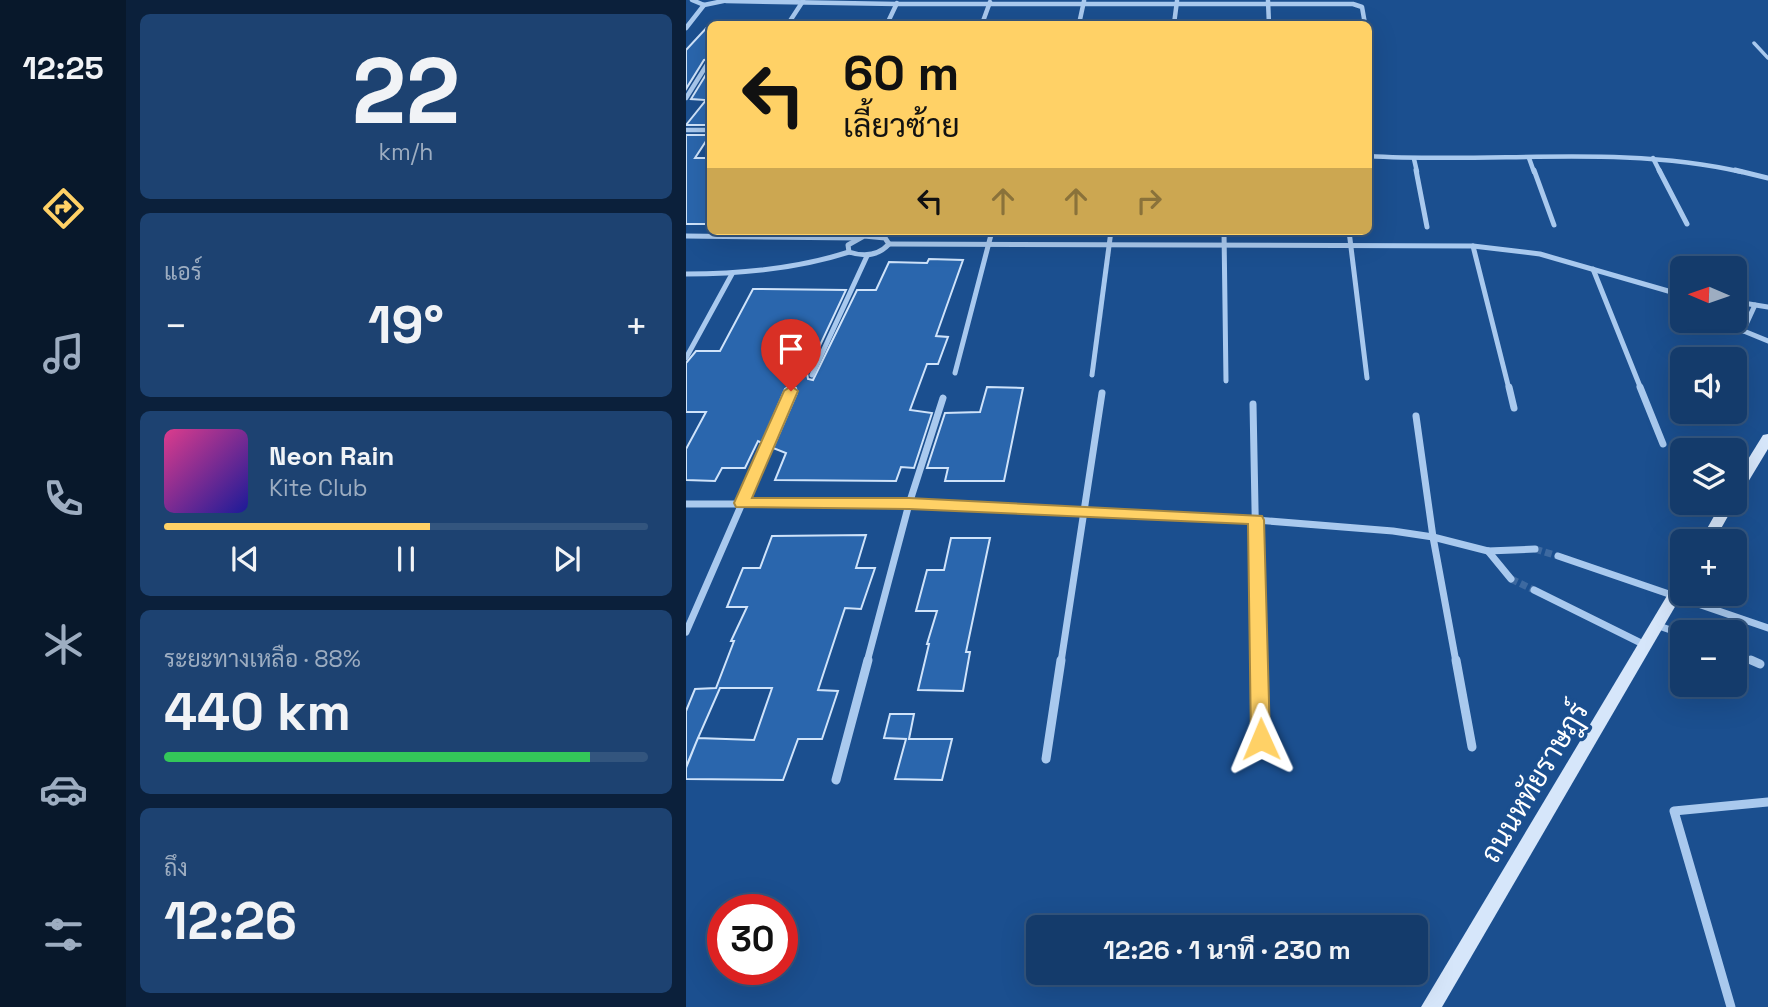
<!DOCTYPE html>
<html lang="th">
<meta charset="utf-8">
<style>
body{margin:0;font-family:"Space Grotesk",Sarabun,sans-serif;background:#1d4271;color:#f1f3f6;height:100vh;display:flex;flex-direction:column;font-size:26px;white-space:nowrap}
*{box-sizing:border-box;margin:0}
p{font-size:23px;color:#9dadc1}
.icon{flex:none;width:38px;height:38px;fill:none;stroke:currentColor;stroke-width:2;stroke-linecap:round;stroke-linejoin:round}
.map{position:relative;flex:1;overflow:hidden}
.side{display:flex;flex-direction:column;gap:14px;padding:14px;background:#0b203b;width:560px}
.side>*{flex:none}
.banner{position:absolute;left:21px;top:21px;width:665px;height:214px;border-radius:10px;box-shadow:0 7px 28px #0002,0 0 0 2px #33557e;background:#ffd166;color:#111;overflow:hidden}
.needle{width:46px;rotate:272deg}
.buttons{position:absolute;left:984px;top:256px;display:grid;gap:14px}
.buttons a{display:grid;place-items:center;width:77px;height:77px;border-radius:10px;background:#143b6b;box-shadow:0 7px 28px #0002,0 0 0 2px #33557e;font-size:35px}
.speed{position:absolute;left:21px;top:894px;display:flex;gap:14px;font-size:35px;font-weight:700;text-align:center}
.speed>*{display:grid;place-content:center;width:91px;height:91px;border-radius:50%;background:#143b6b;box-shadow:0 7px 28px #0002,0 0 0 2px #33557e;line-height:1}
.speed .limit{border:10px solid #d22;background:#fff;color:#111}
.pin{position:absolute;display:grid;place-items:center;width:60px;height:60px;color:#fff;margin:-72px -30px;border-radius:50% 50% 50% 0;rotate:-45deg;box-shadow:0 0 7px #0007}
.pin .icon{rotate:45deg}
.me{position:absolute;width:77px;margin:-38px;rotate:359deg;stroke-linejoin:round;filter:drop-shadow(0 0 5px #0008)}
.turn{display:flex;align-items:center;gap:24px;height:147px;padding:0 21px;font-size:32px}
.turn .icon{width:91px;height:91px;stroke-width:2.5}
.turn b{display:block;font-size:49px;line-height:60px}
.lanes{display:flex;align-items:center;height:66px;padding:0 21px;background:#0003;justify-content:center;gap:35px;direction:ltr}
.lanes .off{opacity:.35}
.big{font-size:52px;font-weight:700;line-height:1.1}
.side .widget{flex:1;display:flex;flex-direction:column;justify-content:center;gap:10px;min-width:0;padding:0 24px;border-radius:10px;background:#1d4271}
.side .dial{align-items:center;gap:0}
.dial b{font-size:91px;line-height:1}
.song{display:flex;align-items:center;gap:21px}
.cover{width:84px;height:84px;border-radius:10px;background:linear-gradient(135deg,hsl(330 70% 55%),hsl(240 70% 35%))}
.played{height:7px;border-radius:4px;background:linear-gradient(90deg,#ffd166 55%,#33557e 55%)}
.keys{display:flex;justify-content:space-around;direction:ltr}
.heat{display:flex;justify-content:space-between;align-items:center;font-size:38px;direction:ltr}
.charge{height:10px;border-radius:5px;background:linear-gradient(90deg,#34c759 88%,#33557e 0)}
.trip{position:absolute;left:340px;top:915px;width:402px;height:70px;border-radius:10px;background:#143b6b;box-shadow:0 7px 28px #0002,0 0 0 2px #33557e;font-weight:700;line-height:70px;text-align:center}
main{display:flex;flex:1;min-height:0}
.menu{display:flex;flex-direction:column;width:126px;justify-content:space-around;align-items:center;background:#08182b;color:#9dadc1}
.menu .icon{width:49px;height:49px}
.menu .current{color:#ffd166}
.menu b{font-size:32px;color:#f1f3f6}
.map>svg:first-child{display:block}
.building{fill:#2a66ad;stroke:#cfe3fa;stroke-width:2;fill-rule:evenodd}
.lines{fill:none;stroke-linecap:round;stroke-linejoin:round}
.minor-tunnel-far1{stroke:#3d69a0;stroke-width:5;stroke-dasharray:5 2.5;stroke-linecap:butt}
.minor-tunnel{stroke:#3d69a0;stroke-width:7;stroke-dasharray:7 3.5;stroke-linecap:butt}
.service{stroke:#a9c9ee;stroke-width:3.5}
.minor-far3{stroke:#a9c9ee;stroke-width:4.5}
.minor-far2{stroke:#a9c9ee;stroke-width:5}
.minor-far1{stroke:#a9c9ee;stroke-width:7}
.minor{stroke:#a9c9ee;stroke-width:9}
.secondary{fill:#d6e6fa;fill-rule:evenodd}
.route{fill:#ffd166;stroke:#a68842;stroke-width:2}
.labels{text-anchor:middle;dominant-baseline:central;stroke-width:7;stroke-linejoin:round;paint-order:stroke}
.near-street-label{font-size:28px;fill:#fff;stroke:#1b4f8f}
</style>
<main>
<nav class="menu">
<b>12:25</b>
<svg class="icon current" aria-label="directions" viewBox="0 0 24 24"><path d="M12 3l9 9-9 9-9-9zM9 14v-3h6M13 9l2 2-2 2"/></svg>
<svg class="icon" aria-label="music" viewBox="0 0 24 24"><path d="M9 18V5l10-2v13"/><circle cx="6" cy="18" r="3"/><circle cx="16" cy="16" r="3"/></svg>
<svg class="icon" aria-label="phone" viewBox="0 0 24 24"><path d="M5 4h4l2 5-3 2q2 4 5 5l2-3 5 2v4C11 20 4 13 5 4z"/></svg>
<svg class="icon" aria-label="climate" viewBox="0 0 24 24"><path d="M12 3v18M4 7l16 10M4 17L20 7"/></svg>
<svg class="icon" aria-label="car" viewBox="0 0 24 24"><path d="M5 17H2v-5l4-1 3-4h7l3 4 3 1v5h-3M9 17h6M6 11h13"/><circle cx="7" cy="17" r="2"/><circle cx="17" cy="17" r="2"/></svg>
<svg class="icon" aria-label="filters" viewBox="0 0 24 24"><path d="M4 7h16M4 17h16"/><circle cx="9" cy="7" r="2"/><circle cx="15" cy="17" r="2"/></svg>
</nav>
<section class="side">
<div class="widget dial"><b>22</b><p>km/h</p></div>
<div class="widget"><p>แอร์</p>
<div class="heat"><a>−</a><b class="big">19°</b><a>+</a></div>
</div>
<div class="widget">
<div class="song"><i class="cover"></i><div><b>Neon Rain</b><p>Kite Club</p></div></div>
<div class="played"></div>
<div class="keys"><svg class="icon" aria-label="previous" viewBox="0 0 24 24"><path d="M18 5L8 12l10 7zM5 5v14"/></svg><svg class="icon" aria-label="pause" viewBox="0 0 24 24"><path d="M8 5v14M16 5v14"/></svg><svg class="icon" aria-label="next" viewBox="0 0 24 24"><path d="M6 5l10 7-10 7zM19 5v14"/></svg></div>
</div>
<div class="widget"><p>ระยะทางเหลือ · 88%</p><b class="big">440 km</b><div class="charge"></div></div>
<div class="widget"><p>ถึง</p><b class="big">12:26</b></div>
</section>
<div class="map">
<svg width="1082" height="1007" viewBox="0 0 1082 1007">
<rect width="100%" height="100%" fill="#1b4f8f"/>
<g class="building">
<path d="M24 24V59L18 60 0 89V50Z"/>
<path d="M24 68V125H0L20 100 5 99Z"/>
<path d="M0 135H24L9 158H24V224H0Z"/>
<path d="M243 259 277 260 250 336 262 337 252 364H241L224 410 246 413 228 468 215 467 210 481 89 480 100 453 87 448 111 393 110 388 105 385 99 389 76 443 72 441 59 468H36L29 481 0 480V449L20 412H0V363L10 351H34L67 289 160 290 121 373 122 379 127 380 171 290H190L203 262 241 263Z"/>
<path d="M301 387 337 388 318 481H259L262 468H241L259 413 294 412Z"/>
<path d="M180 535 170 568H189L175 609 159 608 132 690 152 691 136 739H112L97 780 0 779V768L12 738 0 767V711L9 689 30 688 48 641H45L61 607H41L57 568H74L86 536ZM34 688H86L68 740 12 738Z"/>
<path d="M265 538H304L280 652H284L277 691 232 690 243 644H241L251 611H230L241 570H258Z"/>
<path d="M204 714H228L223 739H266L256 780 209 779 220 739 198 738Z"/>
</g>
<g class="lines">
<path class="minor-tunnel-far1" d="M1030 320 1043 325"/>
<g class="minor-tunnel">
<path d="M849 549 872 556"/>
<path d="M825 579 848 590"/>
</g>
<path class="service" d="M1068 43 1082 58"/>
<g class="minor-far3">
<path d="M6 0 18 5 42 0"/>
<path d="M40 1 210 4H667L676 7 679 24"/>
<path d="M582 1 583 24"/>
<path d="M102 24 117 1"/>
<path d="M201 24 211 3"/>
<path d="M296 24 304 2"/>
<path d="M393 24 398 1"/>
<path d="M488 24 491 1"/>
<path d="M0 28 18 5"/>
<path d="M0 98 22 63"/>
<path d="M0 130H24"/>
<path d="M682 156C806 164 934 144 1056 172"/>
<path d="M843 158 848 172"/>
<path d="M967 158 974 172"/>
<path d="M728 159 731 172"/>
</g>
<g class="minor-far2">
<path d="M730 170 741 227"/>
<path d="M848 170 868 225"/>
<path d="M973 170 1001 224"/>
<path d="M1049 170 1082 178"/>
<path d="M538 231 540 381"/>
<path d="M663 231 681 378"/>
<path d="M0 236 170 238"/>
<path d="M178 236 199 238 203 244C192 256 178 257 163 252L162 245Z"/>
<path d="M203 244 787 246 854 254 996 295"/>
<path d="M787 246 823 389"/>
<path d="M907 269 955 389"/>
<path d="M0 274C56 274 110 269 163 252"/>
<path d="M1051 302 1082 307"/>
<path d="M1043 325 1082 341"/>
<path d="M1057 331 1069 305"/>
<path d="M0 358 46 274"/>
<path d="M269 373 306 231"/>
<path d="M126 375 181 256"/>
<path d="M406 375 425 231"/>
</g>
<g class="minor-far1">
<path d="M823 387 828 408"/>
<path d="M954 387 977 444"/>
<path d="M567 404 572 662"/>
<path d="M730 416 747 537 770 662"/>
<path d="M0 504H223L570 520 707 531 747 537 802 551 849 549"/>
<path d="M802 551 825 579"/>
<path d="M872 556 1082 628"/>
<path d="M848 590 959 645"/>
<path d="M970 625 996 634"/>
<path d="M0 632 105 391"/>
<path d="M1048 654 1069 662"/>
<path d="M181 662 223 504 257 398"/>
<path d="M375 662 416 393"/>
</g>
<g class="minor">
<path d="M572 660 574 739"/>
<path d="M770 660 786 747"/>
<path d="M1065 660 1074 664"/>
<path d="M360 759 375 660"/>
<path d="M150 780 182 660"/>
<path d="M1045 1007 988 811 1082 802"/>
</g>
<g class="secondary">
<path d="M1082 434V449L1053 497 1048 498V482L1077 435Z"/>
<path d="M1048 499 1050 502 1028 541H1014L1036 502H1048Z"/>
<path d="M996 578 997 593 756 1007H735L991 579Z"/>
</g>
</g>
<path class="route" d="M105 386 112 391 66 498H223L576 516 578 520 584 739 581 744 575 747 568 744 565 739 562 524 223 509 50 507 48 503 98 391Z"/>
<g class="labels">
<g class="near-street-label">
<text transform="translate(848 782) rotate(-59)">ถนนหทัยราษฎร์</text>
</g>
</g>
</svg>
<div class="buttons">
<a><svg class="needle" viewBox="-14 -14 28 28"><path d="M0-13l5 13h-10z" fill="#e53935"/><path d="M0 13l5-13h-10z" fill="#9dadc1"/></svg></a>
<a><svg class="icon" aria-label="sound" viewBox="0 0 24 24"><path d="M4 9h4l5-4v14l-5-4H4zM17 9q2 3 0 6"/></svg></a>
<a><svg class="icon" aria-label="layers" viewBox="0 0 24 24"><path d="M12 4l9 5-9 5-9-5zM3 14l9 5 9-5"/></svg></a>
<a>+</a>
<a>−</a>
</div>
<div class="speed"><div class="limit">30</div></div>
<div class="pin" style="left:105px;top:391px;background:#d93025"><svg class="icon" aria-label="arrive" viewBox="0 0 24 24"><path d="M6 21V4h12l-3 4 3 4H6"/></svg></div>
<svg class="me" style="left:575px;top:739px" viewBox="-20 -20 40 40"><path d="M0-17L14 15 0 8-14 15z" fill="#ffd166" stroke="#fff" stroke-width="4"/></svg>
<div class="trip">12:26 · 1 นาที · 230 m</div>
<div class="banner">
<div class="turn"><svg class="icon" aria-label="left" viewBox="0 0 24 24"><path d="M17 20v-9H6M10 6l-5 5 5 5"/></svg><div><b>60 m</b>เลี้ยวซ้าย</div></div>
<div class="lanes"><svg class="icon" aria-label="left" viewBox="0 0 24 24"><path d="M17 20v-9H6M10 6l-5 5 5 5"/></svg><svg class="icon off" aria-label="ahead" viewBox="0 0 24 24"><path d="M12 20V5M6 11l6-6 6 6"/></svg><svg class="icon off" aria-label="ahead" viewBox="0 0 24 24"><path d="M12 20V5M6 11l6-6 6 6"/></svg><svg class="icon off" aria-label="right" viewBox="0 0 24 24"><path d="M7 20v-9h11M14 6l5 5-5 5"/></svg></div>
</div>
</div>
</main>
